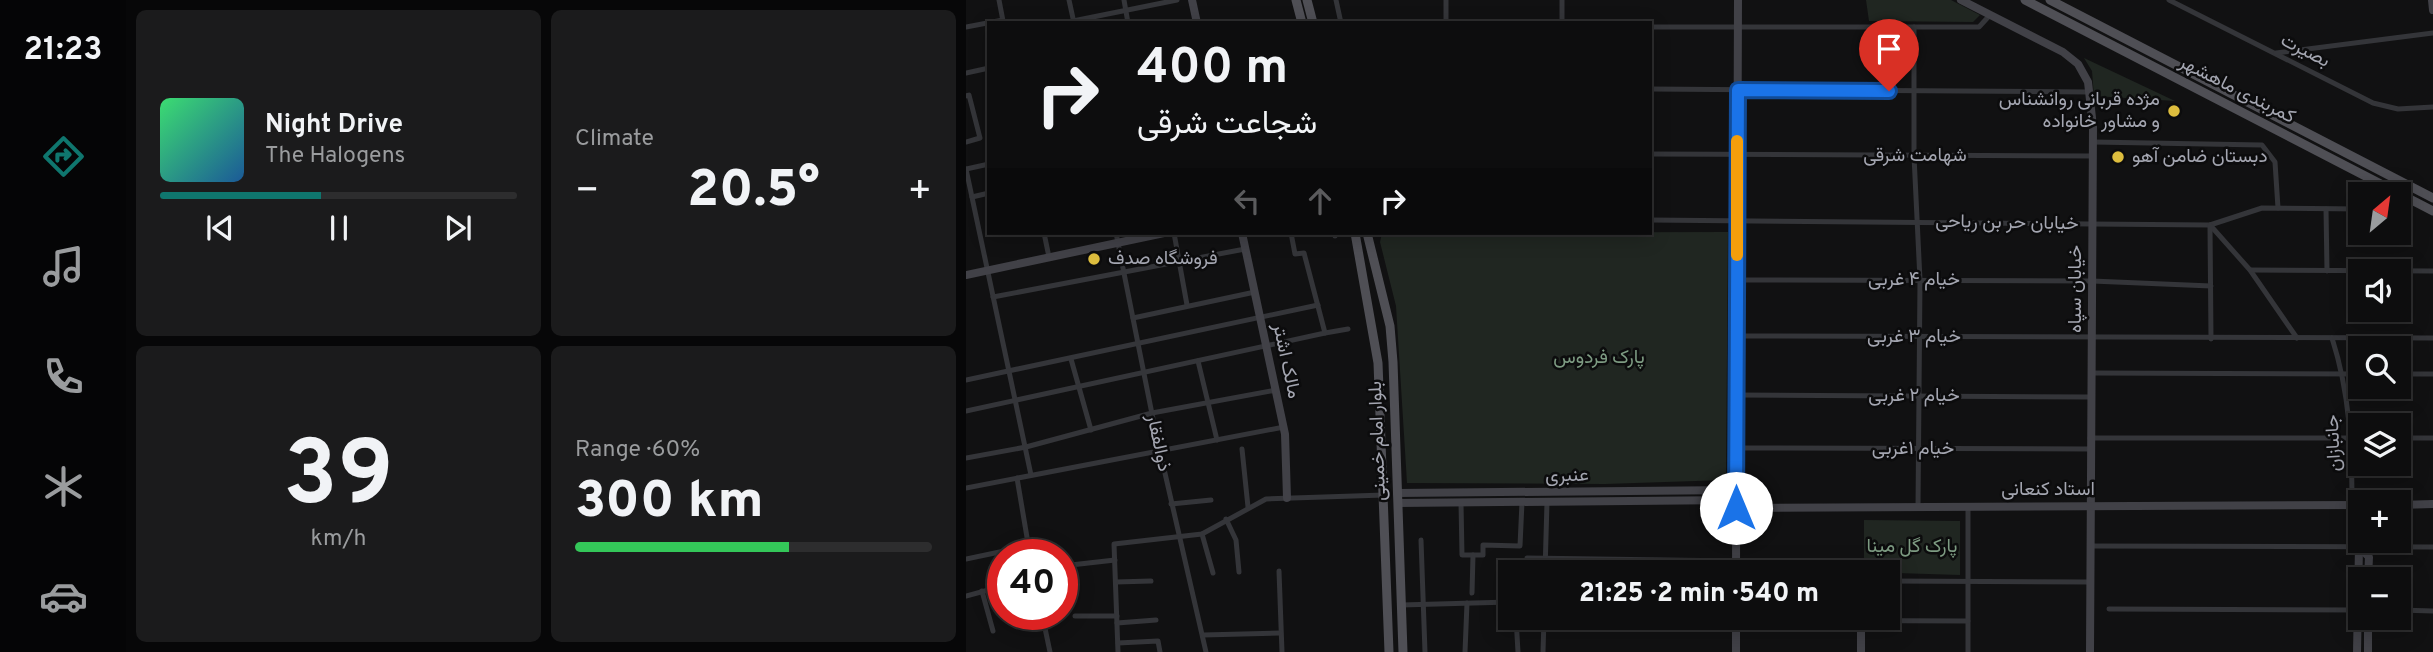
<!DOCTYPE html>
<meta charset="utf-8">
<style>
body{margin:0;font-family:Overpass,Vazirmatn,sans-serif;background:#1b1b1c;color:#f1f3f6;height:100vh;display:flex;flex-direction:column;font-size:26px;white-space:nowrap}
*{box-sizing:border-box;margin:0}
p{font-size:23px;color:#9a9c9e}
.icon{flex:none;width:38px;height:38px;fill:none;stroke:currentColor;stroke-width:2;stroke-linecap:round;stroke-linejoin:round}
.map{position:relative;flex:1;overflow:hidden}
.sheet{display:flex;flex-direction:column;gap:10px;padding:10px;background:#070708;width:840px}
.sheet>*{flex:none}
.top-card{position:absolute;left:21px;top:21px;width:665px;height:214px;border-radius:0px;box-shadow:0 4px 18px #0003,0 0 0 2px #2d2d2e;background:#0d0d0e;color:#f1f3f6;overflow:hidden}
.needle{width:46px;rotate:29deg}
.buttons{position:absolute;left:1382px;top:182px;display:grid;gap:14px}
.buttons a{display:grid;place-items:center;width:63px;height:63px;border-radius:0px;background:#0d0d0e;box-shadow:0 4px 18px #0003,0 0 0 2px #2d2d2e;font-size:35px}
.speed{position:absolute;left:21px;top:539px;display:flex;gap:14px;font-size:35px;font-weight:700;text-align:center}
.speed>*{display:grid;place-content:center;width:91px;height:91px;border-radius:50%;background:#0d0d0e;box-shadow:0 4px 18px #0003,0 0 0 2px #2d2d2e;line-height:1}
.speed .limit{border:10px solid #d22;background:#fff;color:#111}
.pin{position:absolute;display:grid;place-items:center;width:60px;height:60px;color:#fff;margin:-72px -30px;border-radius:50% 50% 50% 0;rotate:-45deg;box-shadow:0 0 7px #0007}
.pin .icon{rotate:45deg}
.me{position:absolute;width:77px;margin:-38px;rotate:0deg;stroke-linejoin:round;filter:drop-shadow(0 0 5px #0008)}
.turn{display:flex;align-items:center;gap:24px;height:147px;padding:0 35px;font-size:32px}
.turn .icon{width:91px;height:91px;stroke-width:2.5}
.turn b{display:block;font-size:49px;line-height:60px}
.lanes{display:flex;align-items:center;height:66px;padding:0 35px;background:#0003;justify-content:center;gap:35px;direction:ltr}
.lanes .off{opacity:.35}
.big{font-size:52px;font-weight:800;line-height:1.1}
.sheet .tile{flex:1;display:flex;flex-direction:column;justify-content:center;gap:10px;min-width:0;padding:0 24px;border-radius:10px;background:#1b1b1c}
.sheet .dial{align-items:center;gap:0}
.dial b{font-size:91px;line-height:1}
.song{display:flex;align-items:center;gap:21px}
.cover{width:84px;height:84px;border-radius:10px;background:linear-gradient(135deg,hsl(140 70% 55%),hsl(210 70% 35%))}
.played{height:7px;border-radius:4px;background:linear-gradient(90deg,#0f766e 45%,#2d2d2e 45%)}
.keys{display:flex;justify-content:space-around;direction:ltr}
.heat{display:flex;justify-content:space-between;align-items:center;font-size:38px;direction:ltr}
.charge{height:10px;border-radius:5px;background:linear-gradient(90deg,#34c759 60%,#2d2d2e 0)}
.sheet .tiles{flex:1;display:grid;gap:10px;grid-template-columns:repeat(2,1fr)}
.trip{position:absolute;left:532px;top:560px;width:402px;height:70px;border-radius:0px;background:#0d0d0e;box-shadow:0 4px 18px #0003,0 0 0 2px #2d2d2e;font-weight:800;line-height:70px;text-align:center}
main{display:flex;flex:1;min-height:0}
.tab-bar{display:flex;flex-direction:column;width:126px;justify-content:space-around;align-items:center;background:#050506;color:#9a9c9e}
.tab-bar .icon{width:49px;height:49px}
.tab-bar .selected{color:#0f766e}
.tab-bar b{font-size:32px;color:#f1f3f6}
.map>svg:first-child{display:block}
.green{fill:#202621}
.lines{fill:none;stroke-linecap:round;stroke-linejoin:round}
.street{stroke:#343539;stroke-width:5}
.secondary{stroke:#414147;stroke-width:8}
.primary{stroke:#4f4f55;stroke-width:9}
.route-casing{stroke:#114b97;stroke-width:18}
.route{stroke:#1a73e8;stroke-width:12}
.slow{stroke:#f59e0b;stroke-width:12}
.poi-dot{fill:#ddbd3e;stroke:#0c0c0d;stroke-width:2.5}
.labels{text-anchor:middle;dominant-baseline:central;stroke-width:5;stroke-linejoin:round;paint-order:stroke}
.street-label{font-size:19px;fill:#a4a6b1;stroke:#0c0c0d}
.poi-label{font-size:19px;fill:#a4a6b1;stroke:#0c0c0d;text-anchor:start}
.park-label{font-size:19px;fill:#7d9b82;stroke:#0c0c0d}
</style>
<main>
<nav class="tab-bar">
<b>21:23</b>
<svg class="icon selected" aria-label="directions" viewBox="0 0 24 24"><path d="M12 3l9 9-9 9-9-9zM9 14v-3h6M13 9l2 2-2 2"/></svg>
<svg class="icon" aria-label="music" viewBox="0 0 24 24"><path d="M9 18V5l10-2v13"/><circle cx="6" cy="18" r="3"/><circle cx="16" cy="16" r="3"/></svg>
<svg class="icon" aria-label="phone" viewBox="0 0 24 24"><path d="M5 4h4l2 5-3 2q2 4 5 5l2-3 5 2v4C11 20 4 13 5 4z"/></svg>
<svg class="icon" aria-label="climate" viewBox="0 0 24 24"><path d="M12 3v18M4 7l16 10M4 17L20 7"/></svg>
<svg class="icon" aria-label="car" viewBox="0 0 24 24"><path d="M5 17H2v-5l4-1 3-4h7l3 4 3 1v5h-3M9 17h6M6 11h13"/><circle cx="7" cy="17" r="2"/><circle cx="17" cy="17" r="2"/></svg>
</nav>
<section class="sheet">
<div class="tiles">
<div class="tile">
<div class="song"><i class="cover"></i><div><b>Night Drive</b><p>The Halogens</p></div></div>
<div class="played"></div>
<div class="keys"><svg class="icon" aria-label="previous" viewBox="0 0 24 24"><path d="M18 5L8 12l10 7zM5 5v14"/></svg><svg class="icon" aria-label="pause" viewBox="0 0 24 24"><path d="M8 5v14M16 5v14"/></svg><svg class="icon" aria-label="next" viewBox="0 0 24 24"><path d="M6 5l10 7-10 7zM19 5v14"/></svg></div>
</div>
<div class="tile"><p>Climate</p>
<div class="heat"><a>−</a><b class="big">20.5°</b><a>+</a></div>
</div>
<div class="tile dial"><b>39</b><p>km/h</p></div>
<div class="tile"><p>Range · 60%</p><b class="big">300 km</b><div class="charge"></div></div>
</div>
</section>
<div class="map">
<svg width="1467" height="652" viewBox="0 0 1467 652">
<rect width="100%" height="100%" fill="#111112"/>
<g class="green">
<path d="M900 0H985L1014 15 1007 22 903 21Z"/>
<path d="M1118 58 1209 101 1128 96 1126 71Z"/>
<path d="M762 232 760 480 639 484 441 483 430 306 414 242 416 233Z"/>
<path d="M898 520 994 521V575L898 572Z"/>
</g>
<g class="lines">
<g class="street">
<path d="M33 0 37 21"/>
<path d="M103 0 108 23"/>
<path d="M158 0 162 23"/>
<path d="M370 0 375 23"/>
<path d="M480 0V23"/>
<path d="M596 0V23"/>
<path d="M1203 0 1407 103 1432 109 1467 107"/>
<path d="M107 21 211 0"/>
<path d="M0 27 37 20"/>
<path d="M684 27H1013L1024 15"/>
<path d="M948 27V156L954 280 952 507"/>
<path d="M1310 53 1467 33"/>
<path d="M0 73 23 68"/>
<path d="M684 89 1123 92"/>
<path d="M0 96 3 95 14 138 0 142"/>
<path d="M1127 142 1296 145 1309 162 1312 208"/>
<path d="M684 154 1127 156"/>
<path d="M0 169 65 475"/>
<path d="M0 169 23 164"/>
<path d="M6 197 23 193"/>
<path d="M1360 209 1361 271"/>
<path d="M684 220 1244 225 1296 208 1395 209"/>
<path d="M1244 225 1284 270 1331 338"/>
<path d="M1244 226 1245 339"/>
<path d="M78 233 83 257"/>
<path d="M150 233 190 434 240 652"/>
<path d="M208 233 221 305"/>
<path d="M369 233V236"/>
<path d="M1284 270 1467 271"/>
<path d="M771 280 1126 281 1245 286"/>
<path d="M27 297 279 249"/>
<path d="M167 318 289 292"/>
<path d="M359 333 382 329"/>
<path d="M771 336 1467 338"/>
<path d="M1366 338C1384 394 1386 447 1386 505"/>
<path d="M105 359 125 430"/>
<path d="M232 361 251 440"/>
<path d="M1125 373 1395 374"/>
<path d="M1433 374H1467"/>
<path d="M0 380 352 305"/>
<path d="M771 395 1125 397"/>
<path d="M0 411 359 333 338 253 329 254 325 233"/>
<path d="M1124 438H1395"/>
<path d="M1433 438H1467"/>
<path d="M770 448 1124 449"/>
<path d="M276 449 282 507"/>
<path d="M0 458 60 447 186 413 310 390"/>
<path d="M51 478 64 555"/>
<path d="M0 488 318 427"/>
<path d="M495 503 496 555H517V545L554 546 556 502"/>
<path d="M205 504 245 500"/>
<path d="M1002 507V652"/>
<path d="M260 519 270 540 273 572"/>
<path d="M236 534 247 573"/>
<path d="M455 540 459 652"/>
<path d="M1124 546 1467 547"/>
<path d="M0 559 62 546"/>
<path d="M96 566 149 560"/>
<path d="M313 571 316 652"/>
<path d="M561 572V558L770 561"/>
<path d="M579 572 581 502"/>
<path d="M922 581 1124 582"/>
<path d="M150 582 185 581"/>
<path d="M16 591 27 631"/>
<path d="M506 593 507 555"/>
<path d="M0 596 37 586"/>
<path d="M435 605 544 602"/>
<path d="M1143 609 1392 610"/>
<path d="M1433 610 1467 611"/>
<path d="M76 614 84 652"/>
<path d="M109 616H151"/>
<path d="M550 618 552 652"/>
<path d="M770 620 1002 621"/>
<path d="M151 623 190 620"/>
<path d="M237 635 314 633"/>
<path d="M152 643 192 641 194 652"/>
<path d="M152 652 148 544 236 534 300 499 418 495"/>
<path d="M499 652 501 603"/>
<path d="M577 652 578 618"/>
</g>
<g class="secondary">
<path d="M226 0 231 23"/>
<path d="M995 0 1097 52 1112 64 1122 82 1127 127 1124 652"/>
<path d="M1466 0 1467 10"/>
<path d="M276 233 319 434 321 498"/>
<path d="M0 275 198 233"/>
<path d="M431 493 770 490"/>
<path d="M432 503 770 500"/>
<path d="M1386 505 1393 547 1391 652"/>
<path d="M1433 505 1467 504"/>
<path d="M770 508 1395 505"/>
<path d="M1393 547 1403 557 1402 579"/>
<path d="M770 572 772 0"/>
<path d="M770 652V618"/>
<path d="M895 652V618"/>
<path d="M1402 652V618"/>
</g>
<g class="primary">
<path d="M330 0 336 23"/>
<path d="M341 0 347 23"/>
<path d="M1059 0 1467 211"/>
<path d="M1084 0 1467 198"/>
<path d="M389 233 412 363 423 652"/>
<path d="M401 233 424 326 427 362 437 652"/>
</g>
</g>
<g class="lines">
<defs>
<path id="route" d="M770 508 772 90 923 91"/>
</defs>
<use href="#route" class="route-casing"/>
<use href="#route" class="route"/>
<path class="slow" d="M771 255V141"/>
</g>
<g class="poi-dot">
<circle cx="1208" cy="111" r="7"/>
<circle cx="1152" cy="157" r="7"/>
<circle cx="128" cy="259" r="7"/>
</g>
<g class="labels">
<g class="street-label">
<text transform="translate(1339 51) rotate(27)">بصیرت</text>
<text transform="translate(1271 90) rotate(27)">کمربندی ماهشهر</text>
<text x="949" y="156">شهامت شرقی</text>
<text transform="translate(1041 223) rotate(1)">خیابان حر بن ریاحی</text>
<text x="948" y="280">خیام ۴ غربی</text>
<text transform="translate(1110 289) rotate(-90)">خیابان سپاه</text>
<text x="948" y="337">خیام ۳ غربی</text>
<text transform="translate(320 361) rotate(78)">مالک اشتر</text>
<text x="948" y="396">خیام ۲ غربی</text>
<text transform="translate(412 441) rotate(-92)">بلوار امام خمینی</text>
<text transform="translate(192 443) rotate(78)">ذوالفقار</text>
<text transform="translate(1368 443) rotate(-93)">جانبازان</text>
<text x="947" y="449">خیام ۱غربی</text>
<text transform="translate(601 476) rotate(-1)">عنبری</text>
<text x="1082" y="490">استاد کنعانی</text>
</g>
<g class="poi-label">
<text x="1194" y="100" text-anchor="end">مژده قربانی روانشناس<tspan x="1194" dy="22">و مشاور خانواده</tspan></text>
<text x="1166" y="157">دبستان ضامن آهو</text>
<text x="142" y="259">فروشگاه صدف</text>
</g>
<g class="park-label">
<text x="633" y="358">پارک فردوس</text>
<text x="946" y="547">پارک گل مینا</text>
</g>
</g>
</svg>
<div class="buttons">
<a><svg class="needle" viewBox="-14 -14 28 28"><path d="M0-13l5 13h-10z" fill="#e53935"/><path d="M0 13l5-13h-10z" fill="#9a9c9e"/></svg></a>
<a><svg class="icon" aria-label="sound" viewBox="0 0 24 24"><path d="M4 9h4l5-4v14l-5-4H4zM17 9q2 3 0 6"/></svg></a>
<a><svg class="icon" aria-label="search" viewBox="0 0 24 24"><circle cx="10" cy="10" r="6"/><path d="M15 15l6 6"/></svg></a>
<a><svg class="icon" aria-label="layers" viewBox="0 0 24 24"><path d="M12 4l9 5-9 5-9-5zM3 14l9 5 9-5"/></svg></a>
<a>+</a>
<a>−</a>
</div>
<div class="speed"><div class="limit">40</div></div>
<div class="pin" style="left:923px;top:91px;background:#d93025"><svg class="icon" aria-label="arrive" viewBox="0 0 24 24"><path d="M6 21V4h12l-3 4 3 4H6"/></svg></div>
<svg class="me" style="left:770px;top:508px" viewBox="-20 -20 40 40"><circle r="19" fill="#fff"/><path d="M0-13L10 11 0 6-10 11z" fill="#1a73e8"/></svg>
<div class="trip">21:25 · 2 min · 540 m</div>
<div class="top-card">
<div class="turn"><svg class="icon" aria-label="right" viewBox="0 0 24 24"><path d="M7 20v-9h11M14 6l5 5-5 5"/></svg><div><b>400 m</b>شجاعت شرقی</div></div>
<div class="lanes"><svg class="icon off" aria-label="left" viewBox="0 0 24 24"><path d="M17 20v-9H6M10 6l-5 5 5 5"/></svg><svg class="icon off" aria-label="ahead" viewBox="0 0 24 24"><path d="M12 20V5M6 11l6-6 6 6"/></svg><svg class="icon" aria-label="right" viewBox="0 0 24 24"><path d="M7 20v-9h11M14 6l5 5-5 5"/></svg></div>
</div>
</div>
</main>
